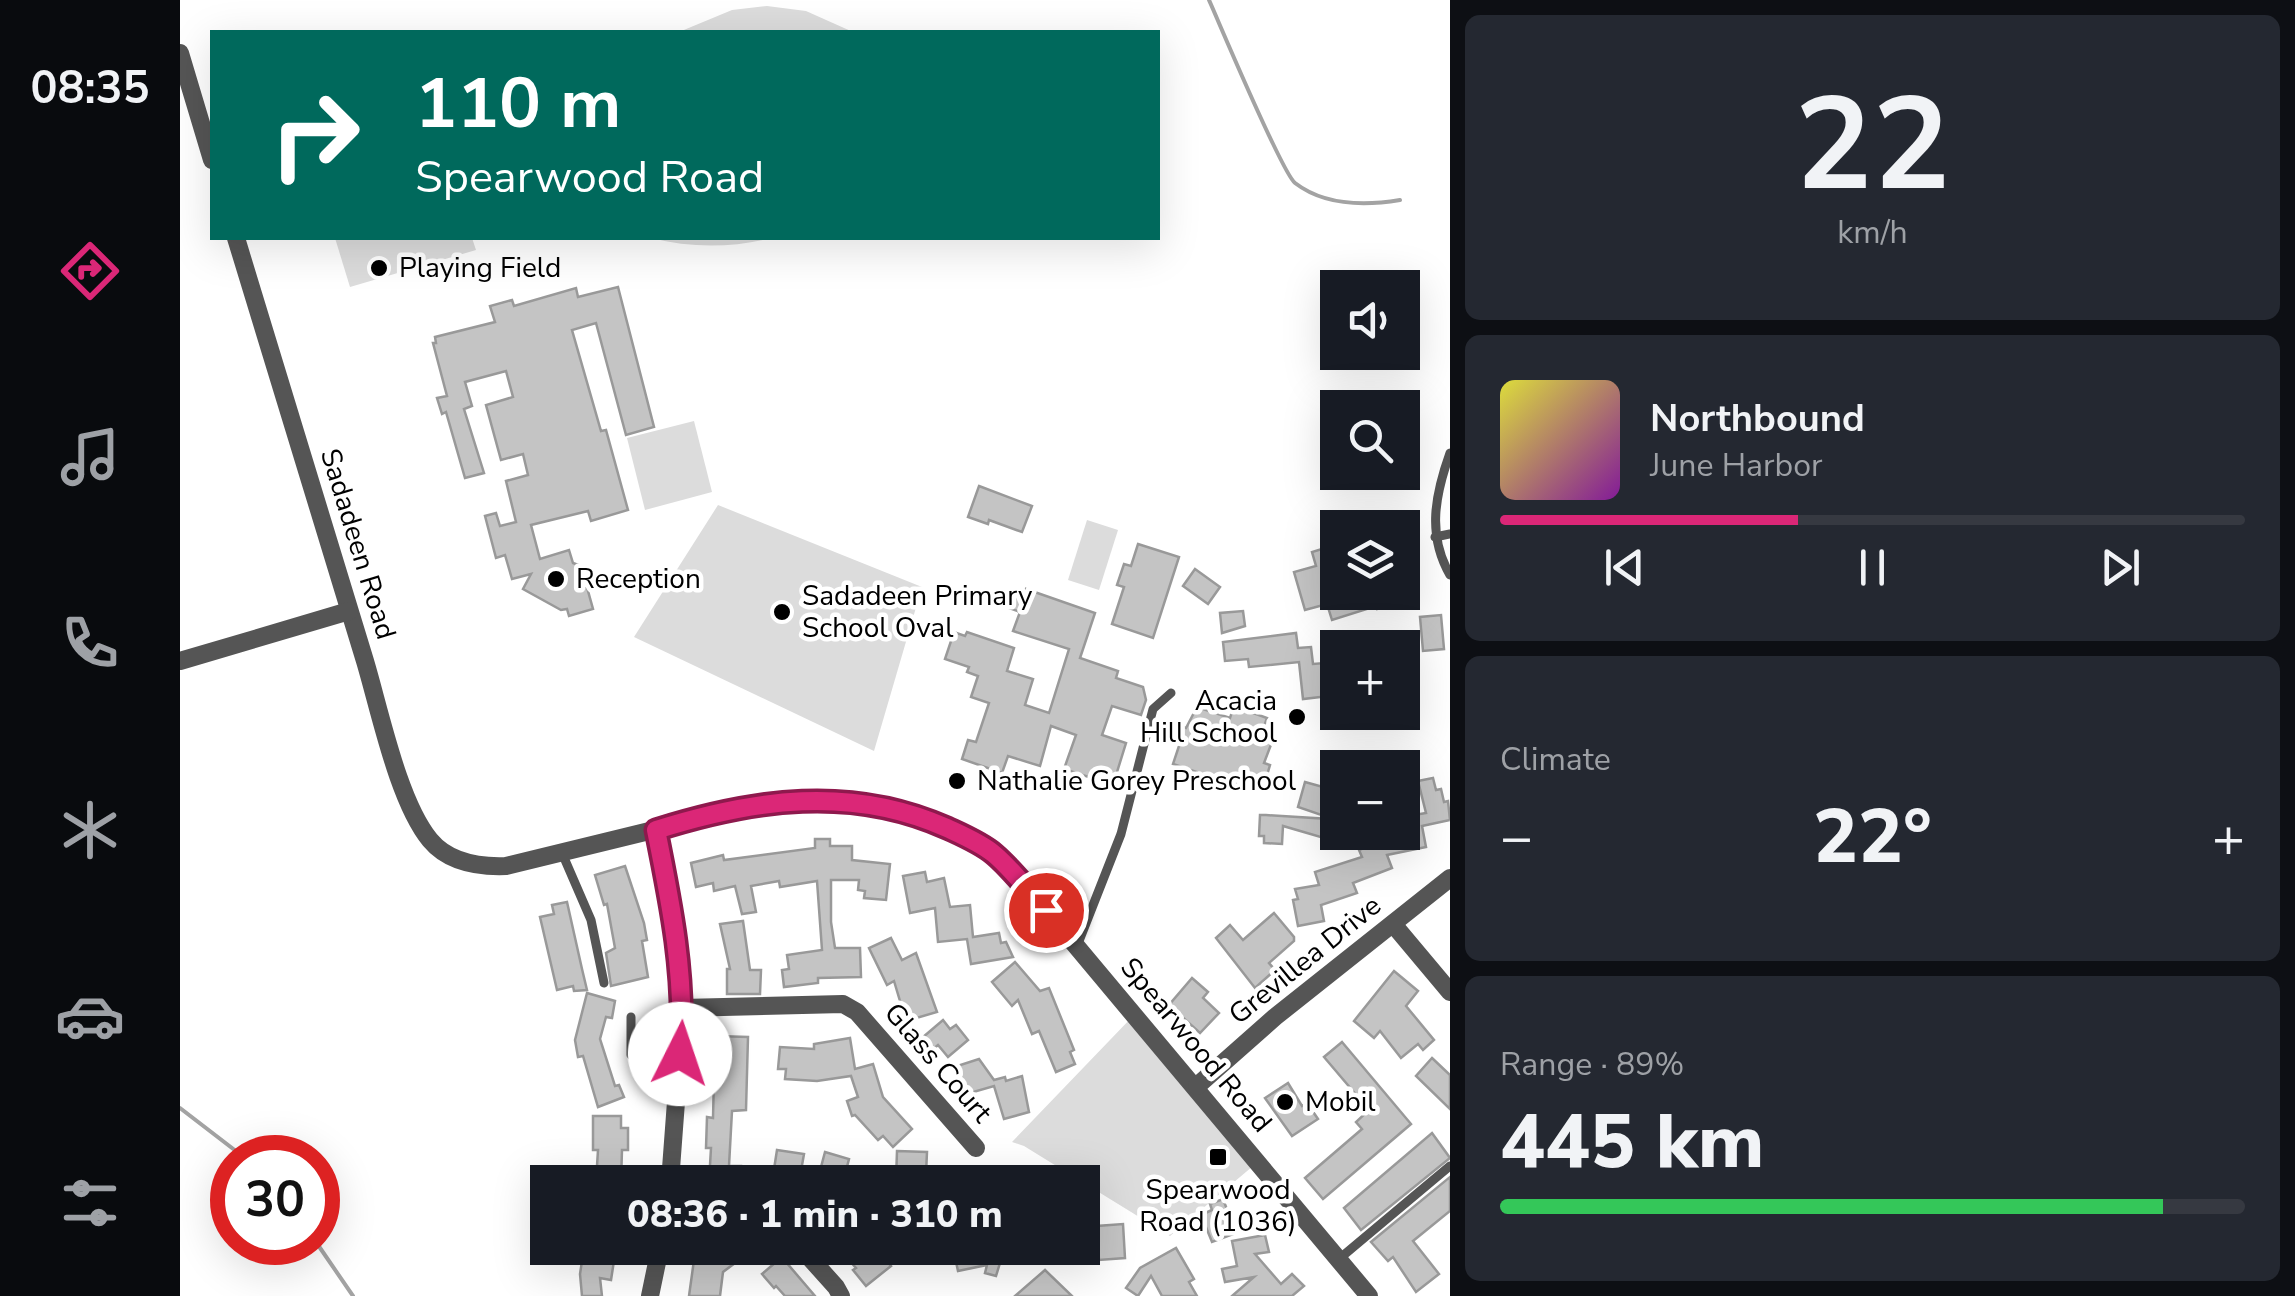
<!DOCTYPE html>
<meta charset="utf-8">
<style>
body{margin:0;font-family:"Nunito Sans",sans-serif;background:#242831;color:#f1f3f6;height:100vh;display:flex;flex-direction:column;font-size:38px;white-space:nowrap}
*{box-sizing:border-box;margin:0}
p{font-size:32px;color:#9ea1a6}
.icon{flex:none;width:55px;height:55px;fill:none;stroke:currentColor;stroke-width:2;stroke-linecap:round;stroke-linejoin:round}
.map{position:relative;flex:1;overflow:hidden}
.drawer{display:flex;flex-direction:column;gap:15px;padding:15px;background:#0d0f14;width:845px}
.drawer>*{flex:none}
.top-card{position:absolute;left:30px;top:30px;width:950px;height:210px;border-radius:0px;box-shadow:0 10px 40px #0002;background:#00695c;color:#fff;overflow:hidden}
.tools{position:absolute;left:1140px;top:270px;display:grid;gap:20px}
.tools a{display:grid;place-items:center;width:100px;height:100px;border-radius:0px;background:#171b24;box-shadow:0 10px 40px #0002;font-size:50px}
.speed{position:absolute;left:30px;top:1135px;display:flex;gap:20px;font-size:50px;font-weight:700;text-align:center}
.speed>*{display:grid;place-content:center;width:130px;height:130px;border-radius:50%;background:#171b24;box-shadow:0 10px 40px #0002;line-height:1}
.speed .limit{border:15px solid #d22;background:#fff;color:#111}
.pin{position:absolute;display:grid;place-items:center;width:85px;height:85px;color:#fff;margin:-42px;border:5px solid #fff;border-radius:50%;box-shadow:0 2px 10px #0007}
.me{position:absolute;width:110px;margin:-55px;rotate:4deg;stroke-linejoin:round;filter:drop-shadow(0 0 8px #0008)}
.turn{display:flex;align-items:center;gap:35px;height:210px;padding:0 40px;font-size:45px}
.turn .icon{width:130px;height:130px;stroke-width:2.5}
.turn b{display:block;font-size:70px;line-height:85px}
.big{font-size:75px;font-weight:800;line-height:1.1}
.drawer .card{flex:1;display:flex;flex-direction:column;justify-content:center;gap:15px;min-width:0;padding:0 35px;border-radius:15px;background:#242831}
.drawer .dial{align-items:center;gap:0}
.dial b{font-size:130px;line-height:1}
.song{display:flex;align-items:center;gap:30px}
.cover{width:120px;height:120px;border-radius:15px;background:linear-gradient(135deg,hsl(60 70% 55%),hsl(290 70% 35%))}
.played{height:10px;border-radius:5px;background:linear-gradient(90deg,#db2777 40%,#363941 40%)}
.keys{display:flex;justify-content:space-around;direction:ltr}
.heat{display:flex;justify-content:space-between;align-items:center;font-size:55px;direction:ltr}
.charge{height:15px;border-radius:8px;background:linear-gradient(90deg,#34c759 89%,#363941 0)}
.trip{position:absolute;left:350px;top:1165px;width:570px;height:100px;border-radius:0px;background:#171b24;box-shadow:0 10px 40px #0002;font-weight:800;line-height:100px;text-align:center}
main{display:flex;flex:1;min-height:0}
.tabs{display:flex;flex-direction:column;width:180px;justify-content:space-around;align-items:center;background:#090b0e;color:#9ea1a6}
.tabs .icon{width:70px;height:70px}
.tabs .active{color:#db2777}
.tabs b{font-size:45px;color:#f1f3f6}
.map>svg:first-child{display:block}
.green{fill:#dcdcdc}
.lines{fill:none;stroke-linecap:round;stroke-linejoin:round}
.stream{stroke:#a3a3a3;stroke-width:4}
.building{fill:#c4c4c4;stroke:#999;stroke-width:2.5}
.lane{stroke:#555;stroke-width:9}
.street{stroke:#555;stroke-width:18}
.route-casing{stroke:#8e194d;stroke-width:25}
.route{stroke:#db2777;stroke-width:18}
.poi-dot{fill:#000;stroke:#fff;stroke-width:4}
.labels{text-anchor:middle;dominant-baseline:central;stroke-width:9;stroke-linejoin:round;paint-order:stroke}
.poi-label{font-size:28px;fill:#000;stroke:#fff;text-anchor:start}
.street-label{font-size:28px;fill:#000;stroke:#fff}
</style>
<main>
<nav class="tabs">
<b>08:35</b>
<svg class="icon active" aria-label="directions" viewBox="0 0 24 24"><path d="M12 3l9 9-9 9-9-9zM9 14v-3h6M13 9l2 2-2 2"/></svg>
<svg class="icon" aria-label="music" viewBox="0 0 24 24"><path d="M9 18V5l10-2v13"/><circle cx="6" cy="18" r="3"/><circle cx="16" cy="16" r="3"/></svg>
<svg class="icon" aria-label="phone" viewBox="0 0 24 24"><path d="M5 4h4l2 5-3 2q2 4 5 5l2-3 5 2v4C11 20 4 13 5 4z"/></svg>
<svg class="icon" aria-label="climate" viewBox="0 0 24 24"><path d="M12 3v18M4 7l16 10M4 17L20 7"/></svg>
<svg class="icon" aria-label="car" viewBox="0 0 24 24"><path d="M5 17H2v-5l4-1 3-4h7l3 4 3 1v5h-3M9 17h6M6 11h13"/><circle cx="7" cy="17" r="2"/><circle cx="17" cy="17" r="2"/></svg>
<svg class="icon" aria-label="filters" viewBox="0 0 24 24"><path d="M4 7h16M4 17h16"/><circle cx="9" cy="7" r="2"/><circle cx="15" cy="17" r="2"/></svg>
</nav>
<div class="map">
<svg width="1270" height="1296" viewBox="0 0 1270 1296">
<rect width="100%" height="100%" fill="#fff"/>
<g class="green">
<path d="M587 6 626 11 673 32H499L552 10Z"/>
<path d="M155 238H292L296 250 170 287Z"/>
<path d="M471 238H591C551 248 511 248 471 238Z"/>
<path d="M514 421 532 492 465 510 447 438Z"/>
<path d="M538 505 742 587 694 751 454 637Z"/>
<path d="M907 520 938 530 919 590 888 580Z"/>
<path d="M954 1015 1079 1161 990 1236 844 1146 832 1142Z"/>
</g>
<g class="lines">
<g class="stream">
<path d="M1029 0C1041 27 1102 173 1115 183 1145 206 1184 206 1220 200"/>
<path d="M0 1108 65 1158"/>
<path d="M136 1242 173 1296"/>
</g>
</g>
<g class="building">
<path d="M438 287 474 427 446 435 416 323 392 330 421 431 426 430 448 510 411 521 408 511 351 525 360 559 389 550 393 563 401 566 413 609 389 616 387 609 381 610 343 589 351 574 332 579 325 555 316 558 305 516 316 513 320 526 336 522 326 481 348 475 343 454 321 460 306 405 333 397 326 371 285 382 292 406 284 409 304 473 285 478 266 412 262 414 257 398 267 396 253 343H256L255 337 315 322 310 306 332 300 334 306 396 288 398 297Z"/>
<path d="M799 486 852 506 842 532 809 520 808 524 788 517Z"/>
<path d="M958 544 999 557 973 638 932 624 944 587 937 585 944 564 951 566Z"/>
<path d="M1158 544V592H1226L1228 602 1197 609 1196 606 1152 620 1147 604 1125 610 1114 572 1136 566 1132 552Z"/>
<path d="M1015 569 1040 587 1028 604 1003 586Z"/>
<path d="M846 589 915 613 900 658 938 671 936 678 963 687 966 700 961 715 932 706 922 735 946 743 933 785 884 769 896 735 871 726 860 766 828 756 822 773 782 759 788 740 796 742 809 703 791 697 798 676 787 672 789 667 765 659 774 632 785 636 787 632 834 648 827 671 853 679 845 705 869 713 889 649 833 631 840 612 829 608 835 591 845 594Z"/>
<path d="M1063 611 1065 626 1042 633 1040 613Z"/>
<path d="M1261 615 1264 649 1243 651 1240 617Z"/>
<path d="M1116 633 1118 648 1131 647 1133 664 1158 662V695L1123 699 1119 662 1069 667 1068 659 1045 661 1043 642Z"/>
<path d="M1054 706 1087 718 1080 738 1092 742 1084 763 1090 765 1085 782 1079 780 1075 792 993 764 1001 740 985 735 989 722 1006 728 1017 707 1050 718Z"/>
<path d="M1253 778 1256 790 1261 789 1264 802 1268 801 1270 820 1242 826 1246 847 1207 855 1212 868 1173 883 1177 893 1141 905 1144 921 1118 926 1113 900 1118 899 1115 889 1139 885 1135 872 1182 857 1179 850 1222 832V817L1246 813 1238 781Z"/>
<path d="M1125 782 1154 790 1151 798 1155 799 1150 818 1118 807Z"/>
<path d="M1080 815H1086L1149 819 1144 838 1103 826 1102 844 1084 843V836H1079Z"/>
<path d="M635 839H650V846H672V860L710 864 706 900 684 898 685 891 678 890 679 880H651V922L655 948H680L681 977 638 978V983L604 987 602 970 609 969 607 955 642 950 637 881 600 887 599 881 571 886 576 912 562 914 555 886 534 891 533 883 516 887 511 863 543 855 544 860 635 848Z"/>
<path d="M445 866 464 923 467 940 462 941 468 977 431 986 426 953 435 948 427 904 424 905 415 875Z"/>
<path d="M745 872 747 882 764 878 770 907 790 905 793 937 819 933 821 943 826 942 833 957 791 964 787 939 758 942 755 908 730 913 723 876Z"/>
<path d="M387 902 402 969 407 990 394 991 393 986 377 990 360 917 374 914 372 905Z"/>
<path d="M1094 913 1114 937V941L1089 963 1095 970 1075 988 1036 938 1050 925 1063 940Z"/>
<path d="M563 921 570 970H581L580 994H547V969H550L540 924Z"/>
<path d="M711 938 722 960 736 953 757 1012 726 1021 714 981 707 985 689 948Z"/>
<path d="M835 962 860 991 869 988 894 1050 890 1052 895 1064 876 1072 859 1031 852 1034 838 1000 832 1006 812 982Z"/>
<path d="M1214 971 1238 991 1226 1006 1254 1040 1243 1050 1238 1044 1221 1058 1200 1031 1194 1038 1174 1021Z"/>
<path d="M1012 978 1028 992 1023 998 1039 1013 1020 1033 989 1005Z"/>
<path d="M407 993 435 1001 432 1018 426 1017 420 1039 435 1086 439 1085 444 1097 418 1107 403 1056 398 1057 395 1040Z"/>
<path d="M763 1020 770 1029 776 1025 788 1040 768 1057 758 1045 752 1050 742 1038Z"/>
<path d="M535 1036 568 1037 566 1110 552 1111 549 1166H561L560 1182H529L531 1148H526L527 1117 533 1118Z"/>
<path d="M670 1038 675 1069 693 1064 703 1097 732 1129 713 1147 703 1136 698 1140 675 1115 672 1116 667 1101 678 1097 671 1076 637 1081 605 1079 606 1069H598L600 1047 634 1049V1044Z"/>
<path d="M1162 1042 1231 1124 1143 1199 1125 1178 1182 1129 1176 1122 1189 1110 1144 1057Z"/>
<path d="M1252 1058 1270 1075V1109L1236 1076Z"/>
<path d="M799 1059 814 1080 825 1077 826 1081 842 1076 849 1112 824 1119 814 1086 783 1095 774 1067Z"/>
<path d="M1108 1083 1122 1106 1127 1103 1138 1119 1112 1136 1085 1098Z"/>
<path d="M413 1116H441V1128H448V1150H442L441 1182H416L418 1150H413Z"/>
<path d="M1252 1133 1270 1158 1181 1230 1164 1208Z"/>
<path d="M597 1150 624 1154 619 1182H592Z"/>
<path d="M717 1151 747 1152 746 1174 740 1173 739 1182 716 1180Z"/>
<path d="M645 1152 669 1159 663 1182H637Z"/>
<path d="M1270 1177V1211L1233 1241 1259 1274 1236 1292 1213 1257 1208 1261 1191 1242Z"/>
<path d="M1043 1199 1056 1233 1032 1242 1021 1215 1032 1210 1030 1204Z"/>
<path d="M943 1224 945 1258 919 1260 917 1226Z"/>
<path d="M1085 1235 1089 1252 1075 1254 1101 1284 1112 1274 1124 1286 1112 1296H1052L1074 1277 1045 1282 1042 1269 1057 1266 1052 1241Z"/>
<path d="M404 1248H436L431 1280 420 1278 422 1296H402L400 1274Z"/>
<path d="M504 1248H549L559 1260 543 1272 540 1296H509L514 1260Z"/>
<path d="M584 1248H594L635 1296H605L596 1286 594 1288 582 1274 596 1262 582 1260Z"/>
<path d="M664 1248H696L711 1266 686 1286 673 1270 676 1268 669 1260 672 1257Z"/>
<path d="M773 1248H797L798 1252 831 1261 820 1263 816 1276 805 1273 807 1265 778 1271Z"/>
<path d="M996 1248 1014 1279 1009 1282 1017 1296H982L971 1276 958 1296 946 1288 960 1268Z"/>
<path d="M865 1270 892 1296H835Z"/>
</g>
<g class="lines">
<g class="lane">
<path d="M1270 453C1255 495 1247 535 1270 575"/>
<path d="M1255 537 1270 534"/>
<path d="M382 853 411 920 424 983"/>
<path d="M897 946 941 834 973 709 991 693"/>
<path d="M451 1017V1055L500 1054"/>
<path d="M1159 1259 1270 1166"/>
</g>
<g class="street">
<path d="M0 53 32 160"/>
<path d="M56 238C99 379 142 520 185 661 200 711 218 801 250 840 269 863 299 867 326 866L592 801 683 803 712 807 746 819 812 853 866 910 1189 1296"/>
<path d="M0 661 169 611"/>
<path d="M476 829 493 913 503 1008 490 1182"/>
<path d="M1213 924 1270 992"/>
<path d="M503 1008 663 1004 677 1012 796 1148"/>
<path d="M1017 1086 1095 1017 1270 878"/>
<path d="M621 1248 656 1287 661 1296"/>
<path d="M470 1296 480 1248"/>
</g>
</g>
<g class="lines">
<defs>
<path id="route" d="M500 1054C506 978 491 904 476 830 574 799 671 785 767 828 782 835 801 843 814 854 833 870 849 892 866 910"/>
</defs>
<use href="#route" class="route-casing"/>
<use href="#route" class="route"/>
</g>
<g class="poi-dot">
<circle cx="199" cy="268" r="10"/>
<circle cx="376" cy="579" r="10"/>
<circle cx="602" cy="612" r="10"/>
<circle cx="1117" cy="717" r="10"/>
<circle cx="777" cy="781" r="10"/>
<circle cx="1105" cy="1102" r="10"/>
<rect x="1028" y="1147" width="20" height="20" rx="5"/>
</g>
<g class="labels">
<g class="poi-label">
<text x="219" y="268">Playing Field</text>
<text x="396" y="579">Reception</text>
<text x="622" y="596">Sadadeen Primary<tspan x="622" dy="32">School Oval</tspan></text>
<text x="1097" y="701" text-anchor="end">Acacia<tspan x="1097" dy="32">Hill School</tspan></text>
<text x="797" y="781">Nathalie Gorey Preschool</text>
<text x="1125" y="1102">Mobil</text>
<text x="1038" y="1190" text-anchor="middle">Spearwood<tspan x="1038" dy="32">Road (1036)</tspan></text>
</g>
<g class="street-label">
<text transform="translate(178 544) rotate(73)">Sadadeen Road</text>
<text transform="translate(1125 960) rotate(-39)">Grevillea Drive</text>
<text transform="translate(1016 1045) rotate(50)">Spearwood Road</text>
<text transform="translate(758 1063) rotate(49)">Glass Court</text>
</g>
</g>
</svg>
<div class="tools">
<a><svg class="icon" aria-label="sound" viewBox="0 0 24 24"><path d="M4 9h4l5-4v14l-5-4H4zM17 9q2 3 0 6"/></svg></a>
<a><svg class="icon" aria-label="search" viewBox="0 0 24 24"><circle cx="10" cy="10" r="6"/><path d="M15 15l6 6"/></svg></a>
<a><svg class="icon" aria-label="layers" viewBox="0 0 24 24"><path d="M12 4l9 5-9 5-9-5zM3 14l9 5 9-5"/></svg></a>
<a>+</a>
<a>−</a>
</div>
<div class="speed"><div class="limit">30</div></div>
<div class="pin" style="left:866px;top:910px;background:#d93025"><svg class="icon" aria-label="arrive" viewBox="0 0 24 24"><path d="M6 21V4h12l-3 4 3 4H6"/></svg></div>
<svg class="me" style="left:500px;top:1054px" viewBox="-20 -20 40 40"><circle r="19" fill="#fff"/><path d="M0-13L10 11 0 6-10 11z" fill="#db2777"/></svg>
<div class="trip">08:36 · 1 min · 310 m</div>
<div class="top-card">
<div class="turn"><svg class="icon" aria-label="right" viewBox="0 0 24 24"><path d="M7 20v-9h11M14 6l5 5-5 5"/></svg><div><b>110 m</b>Spearwood Road</div></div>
</div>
</div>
<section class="drawer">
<div class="card dial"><b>22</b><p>km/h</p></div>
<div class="card">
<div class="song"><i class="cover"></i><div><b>Northbound</b><p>June Harbor</p></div></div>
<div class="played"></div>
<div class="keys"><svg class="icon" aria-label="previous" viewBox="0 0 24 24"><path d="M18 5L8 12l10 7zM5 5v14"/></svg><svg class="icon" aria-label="pause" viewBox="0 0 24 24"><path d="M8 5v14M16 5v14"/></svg><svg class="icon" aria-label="next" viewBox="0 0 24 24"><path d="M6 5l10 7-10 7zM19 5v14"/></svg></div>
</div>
<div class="card"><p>Climate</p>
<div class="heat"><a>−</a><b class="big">22°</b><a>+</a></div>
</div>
<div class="card"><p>Range · 89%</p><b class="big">445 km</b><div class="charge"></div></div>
</section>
</main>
